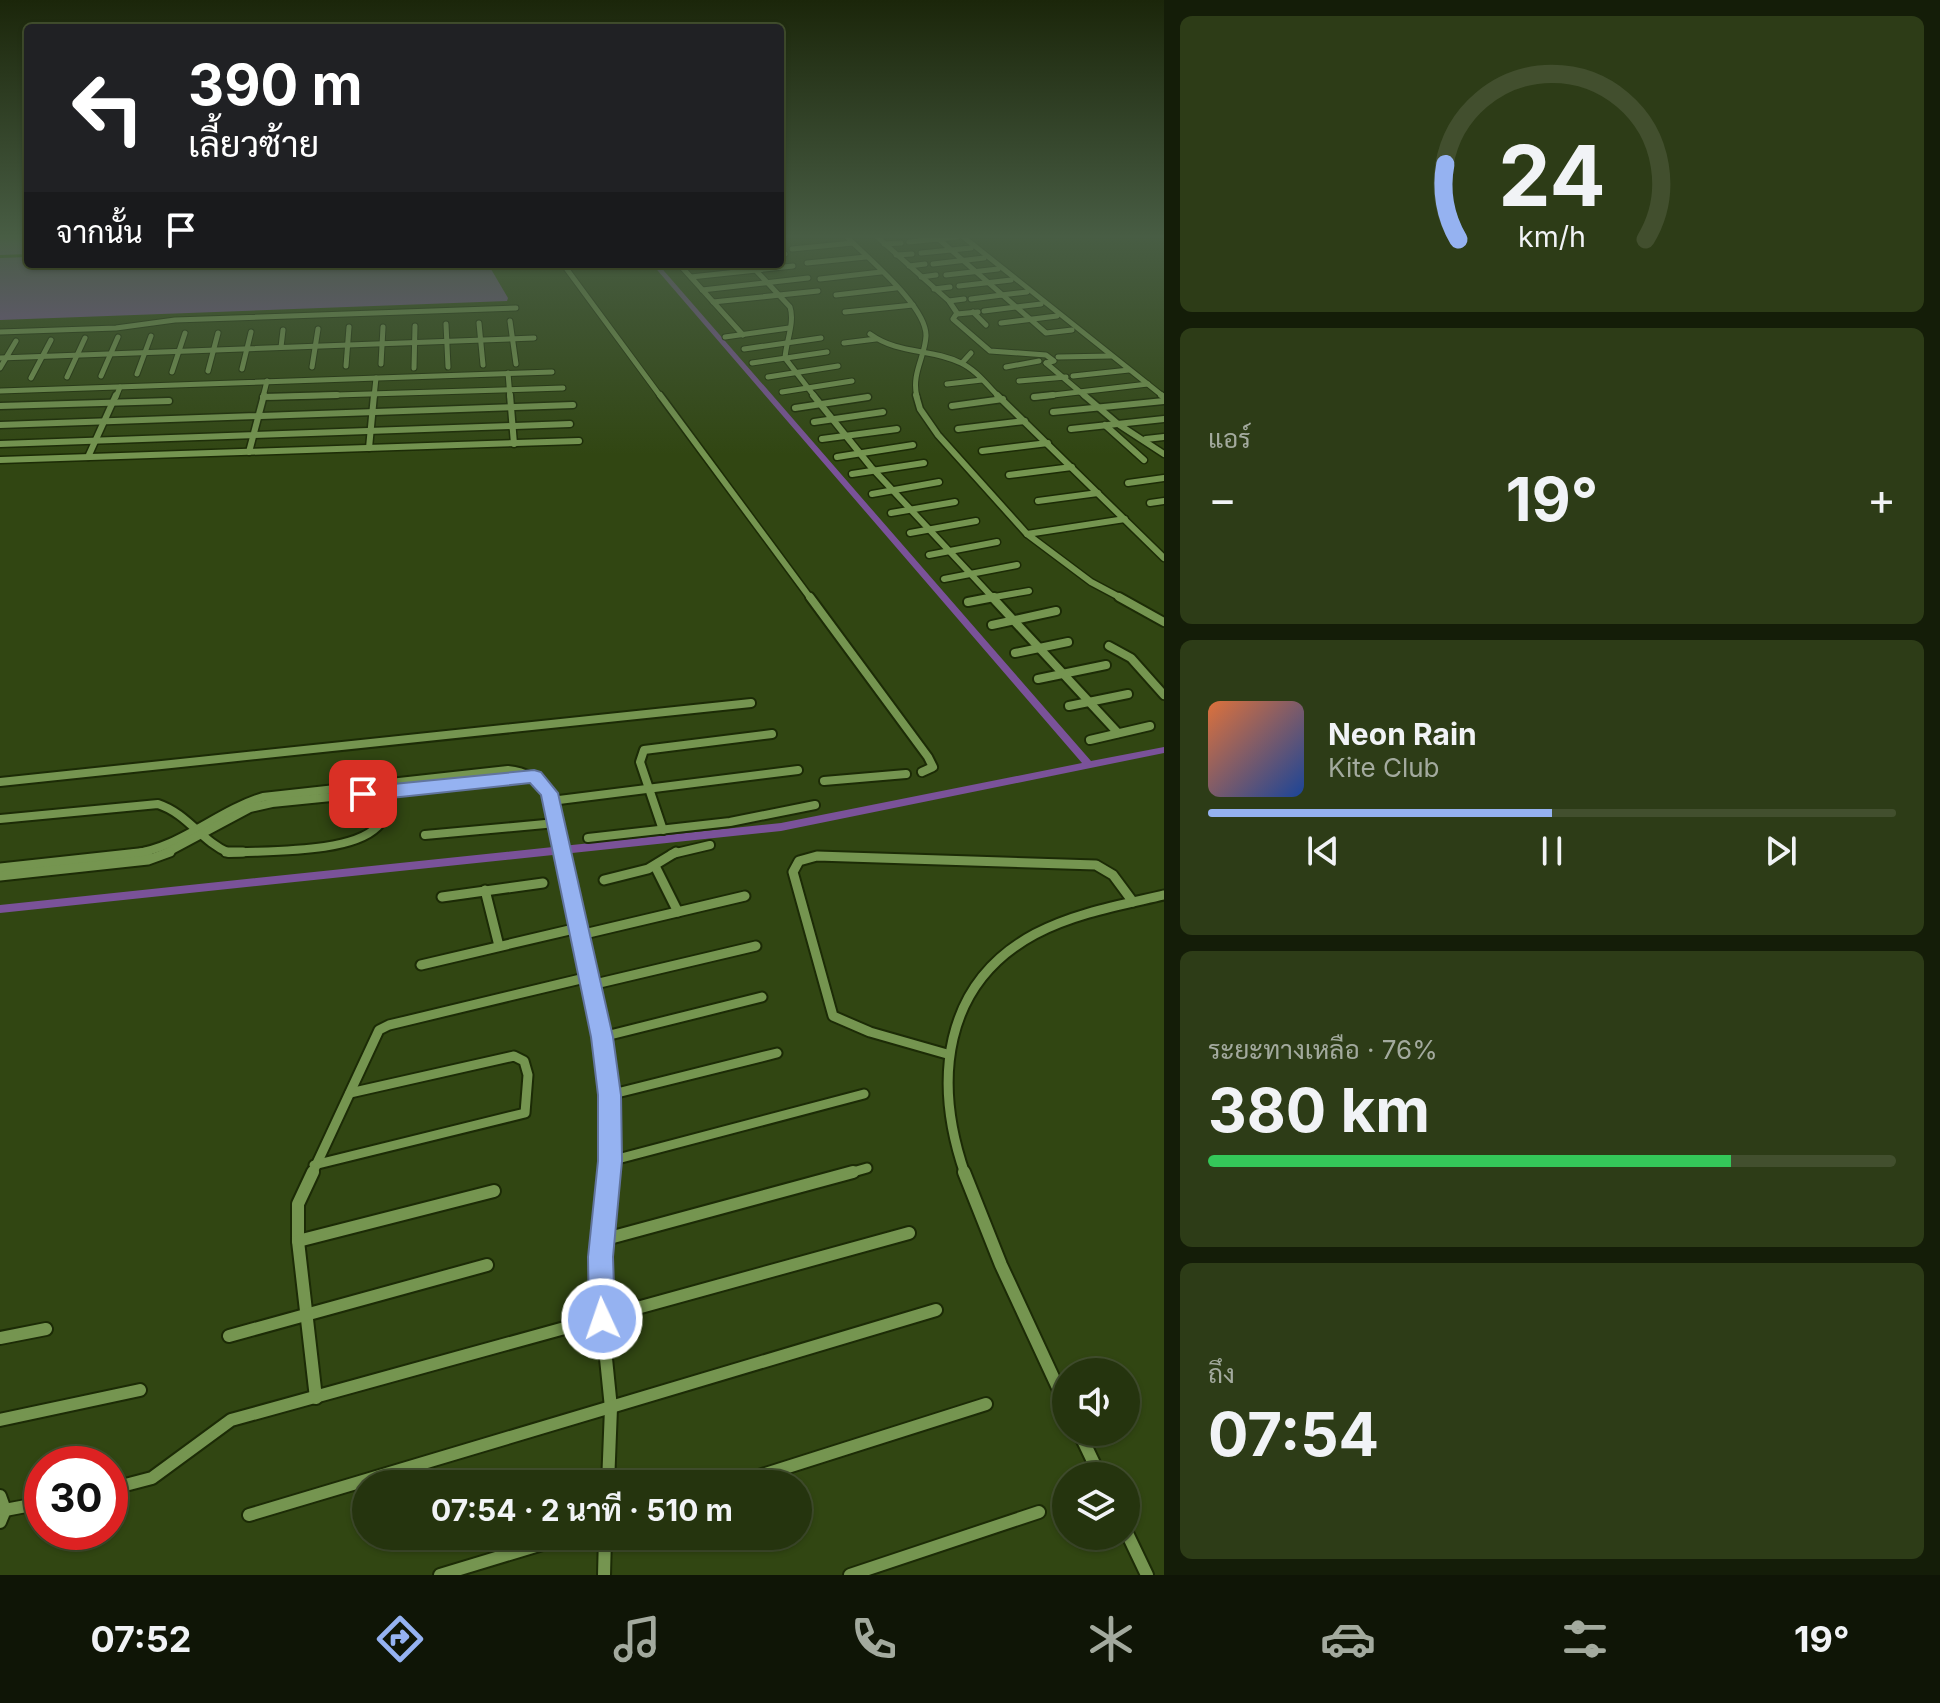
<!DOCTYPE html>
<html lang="th">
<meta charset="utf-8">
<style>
body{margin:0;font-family:Inter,Sarabun,sans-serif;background:#2d3c17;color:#f1f3f6;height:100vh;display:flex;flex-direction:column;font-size:30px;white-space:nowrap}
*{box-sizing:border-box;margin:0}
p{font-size:26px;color:#a3aa9e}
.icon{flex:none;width:44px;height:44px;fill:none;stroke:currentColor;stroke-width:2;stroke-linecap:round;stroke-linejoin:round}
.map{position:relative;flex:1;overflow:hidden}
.details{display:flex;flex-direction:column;gap:16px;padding:16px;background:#141d08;width:776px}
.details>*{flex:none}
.top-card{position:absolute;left:24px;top:24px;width:760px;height:244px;border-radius:8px;box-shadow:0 2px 6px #0004,0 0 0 2px #424f2e;background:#202124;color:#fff;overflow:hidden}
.tools{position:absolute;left:1052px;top:1358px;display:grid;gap:16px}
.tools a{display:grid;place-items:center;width:88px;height:88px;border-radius:50%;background:#25340e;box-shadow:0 2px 6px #0004,0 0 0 2px #424f2e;font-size:40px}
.speed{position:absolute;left:24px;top:1446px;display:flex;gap:16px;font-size:40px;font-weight:700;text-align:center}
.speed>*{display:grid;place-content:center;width:104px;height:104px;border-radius:50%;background:#25340e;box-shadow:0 2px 6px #0004,0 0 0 2px #424f2e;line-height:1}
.speed .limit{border:12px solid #d22;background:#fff;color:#111}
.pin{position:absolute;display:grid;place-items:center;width:68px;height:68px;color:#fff;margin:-34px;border-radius:16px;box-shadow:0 4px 12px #0006}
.me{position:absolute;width:88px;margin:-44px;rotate:357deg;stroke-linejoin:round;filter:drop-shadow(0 0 6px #0008)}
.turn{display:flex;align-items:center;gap:28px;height:168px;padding:0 32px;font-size:36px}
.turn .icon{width:104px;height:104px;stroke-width:2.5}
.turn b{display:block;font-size:56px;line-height:68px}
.then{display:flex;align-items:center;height:76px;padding:0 32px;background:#0003;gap:16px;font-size:30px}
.big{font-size:60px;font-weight:700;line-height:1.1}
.details .tile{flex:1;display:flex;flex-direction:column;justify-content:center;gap:12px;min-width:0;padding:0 28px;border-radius:12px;background:#2d3c17}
.details .dial{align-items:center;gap:0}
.dial svg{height:208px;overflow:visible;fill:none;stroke:#424f2e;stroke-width:7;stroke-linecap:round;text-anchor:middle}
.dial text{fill:#f1f3f6;stroke:none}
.song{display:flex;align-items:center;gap:24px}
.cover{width:96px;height:96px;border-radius:12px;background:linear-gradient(135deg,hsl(20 70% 55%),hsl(220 70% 35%))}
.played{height:8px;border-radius:4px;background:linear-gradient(90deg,#95b2f1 50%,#424f2e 50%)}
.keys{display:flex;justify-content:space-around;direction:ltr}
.heat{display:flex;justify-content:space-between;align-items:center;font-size:44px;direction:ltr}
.charge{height:12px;border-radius:6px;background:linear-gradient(90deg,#34c759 76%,#424f2e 0)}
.trip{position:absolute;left:352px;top:1470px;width:460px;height:80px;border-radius:40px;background:#25340e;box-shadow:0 2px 6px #0004,0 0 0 2px #424f2e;font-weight:700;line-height:80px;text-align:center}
.dock{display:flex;height:128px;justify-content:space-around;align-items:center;background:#0f1506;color:#a3aa9e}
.dock .icon{width:56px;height:56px}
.dock .selected{color:#95b2f1}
.dock b{font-size:36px;color:#f1f3f6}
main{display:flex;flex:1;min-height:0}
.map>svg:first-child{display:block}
.water{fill:#7a5299}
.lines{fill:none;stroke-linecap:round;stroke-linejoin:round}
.canal{fill:#7a5299;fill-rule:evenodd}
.street-far4-casing{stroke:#1c2b06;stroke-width:7}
.street-far3-casing{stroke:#1c2b06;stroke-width:9}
.street-far2-casing{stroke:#1c2b06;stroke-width:12}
.street-far1-casing{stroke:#1c2b06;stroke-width:13}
.street-casing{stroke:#1c2b06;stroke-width:16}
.street-far4{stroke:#759550;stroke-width:5}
.street-far3{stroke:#759550;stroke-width:6}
.street-far2{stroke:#759550;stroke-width:8}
.street-far1{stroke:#759550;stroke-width:9}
.street{stroke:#759550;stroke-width:12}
.route{fill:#95b2f1;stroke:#61749d;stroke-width:2}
</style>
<main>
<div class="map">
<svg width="1164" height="1575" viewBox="0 0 1164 1575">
<rect width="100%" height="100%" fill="#314612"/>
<g class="water">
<path d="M0 235H28V254L0 255Z"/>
<path d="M28 257V264H488L508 298 507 301 0 320V258Z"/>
</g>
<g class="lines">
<path class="canal" d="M652 264H658L1091 761 1164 747V753L781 831 0 913V905L781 823 1082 763Z"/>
<defs>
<g id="street-far4">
<path d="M780 235H784"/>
<path d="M845 235C866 257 927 306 926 336 925 357 911 374 917 397"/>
<path d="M875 235 949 301 957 313 953 319 990 351 1046 355 1054 361 1046 363"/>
<path d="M934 235 1046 333 1072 330"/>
<path d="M961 235 1164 397"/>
<path d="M909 242 957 237"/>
<path d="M884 244 901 243"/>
<path d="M792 249 853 243"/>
<path d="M921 253 971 248"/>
<path d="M780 255 785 254"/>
<path d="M896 255 912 254"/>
<path d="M807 263 866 257"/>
<path d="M563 264 661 397"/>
<path d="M679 264 743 335"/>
<path d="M750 264 790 307C795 322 786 342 785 358L815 397"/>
<path d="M933 264 984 258"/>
<path d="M681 266 697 264"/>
<path d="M909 266 925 264"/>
<path d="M946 275 998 269"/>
<path d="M691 277 793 266"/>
<path d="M921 277 936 275"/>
<path d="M820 279 881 272"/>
<path d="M959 286 1011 280"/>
<path d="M934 289 950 287"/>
<path d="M702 290 808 278"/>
<path d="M836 295 896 288"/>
<path d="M1001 295 1027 292"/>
<path d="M971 299 1002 295"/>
<path d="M949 301 964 299"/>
<path d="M713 302 818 291"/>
<path d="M984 311 1041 304"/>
<path d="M845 312 913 305"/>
<path d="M973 312 986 325"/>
<path d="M957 314 978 312"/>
<path d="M510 321 516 364"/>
<path d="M479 323 483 365"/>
<path d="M1001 323 1057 316"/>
<path d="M446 324 448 367"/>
<path d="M0 332 116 328 175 320 516 308"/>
<path d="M870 334C899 355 931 348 961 363 976 370 987 385 999 397"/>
<path d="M725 337 789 328"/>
<path d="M844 343 876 339"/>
<path d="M281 347 283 330"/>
<path d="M744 349 821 338"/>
<path d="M1058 357 1111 356"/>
<path d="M0 358 534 338"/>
<path d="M752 363 827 352"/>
<path d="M962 363 971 353"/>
<path d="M1046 363 1086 397"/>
<path d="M381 364 383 327"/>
<path d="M346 366 349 327"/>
<path d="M312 367 318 329"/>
<path d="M1006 367 1039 361"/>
<path d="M0 368 16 341"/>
<path d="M414 368 415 326"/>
<path d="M242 369 251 332"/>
<path d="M208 371 218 333"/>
<path d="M172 372 185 333"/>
<path d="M508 373 510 397"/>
<path d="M137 374 151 336"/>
<path d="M101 376 118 337"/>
<path d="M1073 376 1129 370"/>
<path d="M67 377 85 338"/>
<path d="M768 377 838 366"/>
<path d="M31 378 51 340"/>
<path d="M1019 381 1066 377"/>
<path d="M947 384 982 380"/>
<path d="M0 391 552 372"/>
<path d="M782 392 852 381"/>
<path d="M116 397 120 387"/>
<path d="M263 397 267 381"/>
<path d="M270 397 563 388"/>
<path d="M374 397 376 378"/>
<path d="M1036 397 1148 384"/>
</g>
<g id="street-far3">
<path d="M510 395 514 444"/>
<path d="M660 395 811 599"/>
<path d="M813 395 871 467 994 599"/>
<path d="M916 395 920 409 938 435 1027 534 1091 582 1123 599"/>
<path d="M997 395 1164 558"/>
<path d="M1084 395 1118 424 1164 454"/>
<path d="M1161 395 1164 397"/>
<path d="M263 397 337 395"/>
<path d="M1034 397 1053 395"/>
<path d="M0 406 169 401"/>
<path d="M952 406 1003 399"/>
<path d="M795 408 868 397"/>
<path d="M1053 412 1164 401"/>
<path d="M814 422 883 412"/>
<path d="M0 425 573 405"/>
<path d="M1105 425 1144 460"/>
<path d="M958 429 1025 421"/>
<path d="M1071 429 1164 419"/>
<path d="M822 439 897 429"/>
<path d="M1146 439 1164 437"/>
<path d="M0 444 570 424"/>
<path d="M369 448 374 395"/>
<path d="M982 451 1048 443"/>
<path d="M249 452 264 395"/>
<path d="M88 457 116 395"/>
<path d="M837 457 913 445"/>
<path d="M0 460 579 441"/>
<path d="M852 474 924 463"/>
<path d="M1009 475 1072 467"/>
<path d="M1128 483 1164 478"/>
<path d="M872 494 939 482"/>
<path d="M1038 501 1098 493"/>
<path d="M1150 503 1164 501"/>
<path d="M891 513 955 502"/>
<path d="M910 533 976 521"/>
<path d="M1027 534 1125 519"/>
<path d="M929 555 997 542"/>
<path d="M944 579 1017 565"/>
<path d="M983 599 1029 591"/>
</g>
<g id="street-far2">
<path d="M810 597 928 757 933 767 922 772"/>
<path d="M992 597 1118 733"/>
<path d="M1119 597 1164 622"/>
<path d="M968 602 994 597"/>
<path d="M992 625 1056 611"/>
<path d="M1109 646 1131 658 1164 695"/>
<path d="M1015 653 1068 642"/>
<path d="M1038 679 1106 665"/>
<path d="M1069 706 1128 694"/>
<path d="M1090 740 1150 726"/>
<path d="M824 781 906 774"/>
<path d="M0 782 751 703"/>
<path d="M551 801 798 770"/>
<path d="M0 819 158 804C188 814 201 841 229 853 266 850 350 854 377 827 389 816 391 802 393 787"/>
<path d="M663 830 640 762 644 750 772 734"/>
<path d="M425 835 556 823"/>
<path d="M588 838 730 822 815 805"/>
<path d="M131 854C179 849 217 811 263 797L508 770C554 774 554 817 562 854"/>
<path d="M164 854 250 808 272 803 530 777"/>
<path d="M672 854 710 845"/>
</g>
<g id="street-far1">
<path d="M226 852H243"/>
<path d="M562 852C585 956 619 1066 609 1174"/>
<path d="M655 866 678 912"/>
<path d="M0 868 148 852"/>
<path d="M0 876 148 860 170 852"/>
<path d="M604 880 648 869 676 852"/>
<path d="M485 890 499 946"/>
<path d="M442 897 543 883"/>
<path d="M580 935 745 896"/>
<path d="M421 965 578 928"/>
<path d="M591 985 756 946"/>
<path d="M602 1037 762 997"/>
<path d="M947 1054 870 1032 833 1016 793 872 799 861 817 856 1096 865 1113 875 1133 902"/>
<path d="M609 1095 777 1053"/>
<path d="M610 1161 864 1094"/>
<path d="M314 1165 525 1113 528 1075 524 1061 514 1056 350 1093"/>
<path d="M312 1174 379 1030 389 1025 589 977"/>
<path d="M846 1174 867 1168"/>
<path d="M965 1174C933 1082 942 984 1035 934 1075 913 1121 905 1164 895"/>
</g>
<g id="street">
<path d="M313 1172 298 1204V1241L316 1398"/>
<path d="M964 1172 1001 1265 1066 1405"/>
<path d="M602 1240 853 1172"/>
<path d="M298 1241 494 1191"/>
<path d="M229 1336 487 1265"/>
<path d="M0 1338 46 1329"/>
<path d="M0 1420 140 1390"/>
<path d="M1079 1432 1100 1476"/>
<path d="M608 1484 611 1408 600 1299 609 1172"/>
<path d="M734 1484 986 1404"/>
<path d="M110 1489 152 1478 231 1420 909 1233"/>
<path d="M0 1496 5 1510 0 1522"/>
<path d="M5 1510 42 1503"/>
<path d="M249 1515 936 1310"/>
<path d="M1126 1531 1147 1575"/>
<path d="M440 1575 569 1536"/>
<path d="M604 1575 605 1536"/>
<path d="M850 1575 1039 1512"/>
</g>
</defs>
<use href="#street-far4" class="street-far4-casing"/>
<use href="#street-far3" class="street-far3-casing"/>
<use href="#street-far2" class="street-far2-casing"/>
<use href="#street-far1" class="street-far1-casing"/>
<use href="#street" class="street-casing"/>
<use href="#street-far4" class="street-far4"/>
<use href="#street-far3" class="street-far3"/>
<use href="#street-far2" class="street-far2"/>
<use href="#street-far1" class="street-far1"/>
<use href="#street" class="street"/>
</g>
<linearGradient id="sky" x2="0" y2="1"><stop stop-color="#1b260a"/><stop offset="0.52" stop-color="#485d44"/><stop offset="1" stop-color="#485d44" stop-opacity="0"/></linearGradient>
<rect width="1164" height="455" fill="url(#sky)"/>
<path class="route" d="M534 770 541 772 558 793 613 1037 621 1095 622 1161 613 1257 615 1319 611 1329 602 1332 593 1329 589 1319 588 1257 598 1161V1095L591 1037 541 795 530 783 363 801 353 794 363 787Z"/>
</svg>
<div class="tools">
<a><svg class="icon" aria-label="sound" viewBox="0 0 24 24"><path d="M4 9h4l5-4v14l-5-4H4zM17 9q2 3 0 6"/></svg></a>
<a><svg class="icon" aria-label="layers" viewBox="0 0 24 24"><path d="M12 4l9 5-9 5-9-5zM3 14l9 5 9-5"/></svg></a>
</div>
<div class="speed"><div class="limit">30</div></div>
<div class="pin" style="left:363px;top:794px;background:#d93025"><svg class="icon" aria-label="arrive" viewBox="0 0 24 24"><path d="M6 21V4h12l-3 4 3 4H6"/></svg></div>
<svg class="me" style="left:602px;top:1319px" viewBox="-20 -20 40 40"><circle r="17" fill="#95b2f1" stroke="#fff" stroke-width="3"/><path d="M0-11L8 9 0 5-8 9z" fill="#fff"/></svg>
<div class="trip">07:54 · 2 นาที · 510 m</div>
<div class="top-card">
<div class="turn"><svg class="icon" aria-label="left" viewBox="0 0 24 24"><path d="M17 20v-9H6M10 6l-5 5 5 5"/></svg><div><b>390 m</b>เลี้ยวซ้าย</div></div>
<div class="then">จากนั้น<svg class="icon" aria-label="arrive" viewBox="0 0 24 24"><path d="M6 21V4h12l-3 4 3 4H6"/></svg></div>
</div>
</div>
<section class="details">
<div class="tile dial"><svg viewBox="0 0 100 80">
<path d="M14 69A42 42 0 1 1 86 69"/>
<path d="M14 69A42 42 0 0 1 9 40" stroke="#95b2f1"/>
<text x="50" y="56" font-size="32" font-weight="700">24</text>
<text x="50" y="72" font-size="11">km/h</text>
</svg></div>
<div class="tile"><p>แอร์</p>
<div class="heat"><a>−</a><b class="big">19°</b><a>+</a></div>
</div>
<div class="tile">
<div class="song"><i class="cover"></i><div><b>Neon Rain</b><p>Kite Club</p></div></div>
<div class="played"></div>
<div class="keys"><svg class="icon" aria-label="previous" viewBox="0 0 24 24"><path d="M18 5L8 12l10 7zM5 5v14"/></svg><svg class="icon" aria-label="pause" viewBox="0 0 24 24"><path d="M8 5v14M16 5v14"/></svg><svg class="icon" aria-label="next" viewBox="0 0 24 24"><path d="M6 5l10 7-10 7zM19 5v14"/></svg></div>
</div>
<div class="tile"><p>ระยะทางเหลือ · 76%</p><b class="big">380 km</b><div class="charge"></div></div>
<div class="tile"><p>ถึง</p><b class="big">07:54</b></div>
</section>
</main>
<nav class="dock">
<b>07:52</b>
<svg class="icon selected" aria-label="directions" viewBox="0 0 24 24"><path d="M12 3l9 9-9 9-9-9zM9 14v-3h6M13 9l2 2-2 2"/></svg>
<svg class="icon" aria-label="music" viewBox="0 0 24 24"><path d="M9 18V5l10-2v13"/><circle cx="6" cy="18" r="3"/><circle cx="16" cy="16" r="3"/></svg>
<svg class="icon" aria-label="phone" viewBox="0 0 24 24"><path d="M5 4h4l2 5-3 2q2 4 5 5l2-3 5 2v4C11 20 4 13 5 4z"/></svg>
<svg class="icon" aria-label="climate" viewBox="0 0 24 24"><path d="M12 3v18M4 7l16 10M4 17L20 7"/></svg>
<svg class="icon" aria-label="car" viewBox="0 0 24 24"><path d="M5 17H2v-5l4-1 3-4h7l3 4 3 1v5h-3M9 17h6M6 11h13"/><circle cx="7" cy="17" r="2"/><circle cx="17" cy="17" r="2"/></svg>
<svg class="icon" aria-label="filters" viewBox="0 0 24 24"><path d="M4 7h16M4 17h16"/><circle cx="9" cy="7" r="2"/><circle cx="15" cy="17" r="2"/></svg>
<b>19°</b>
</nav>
